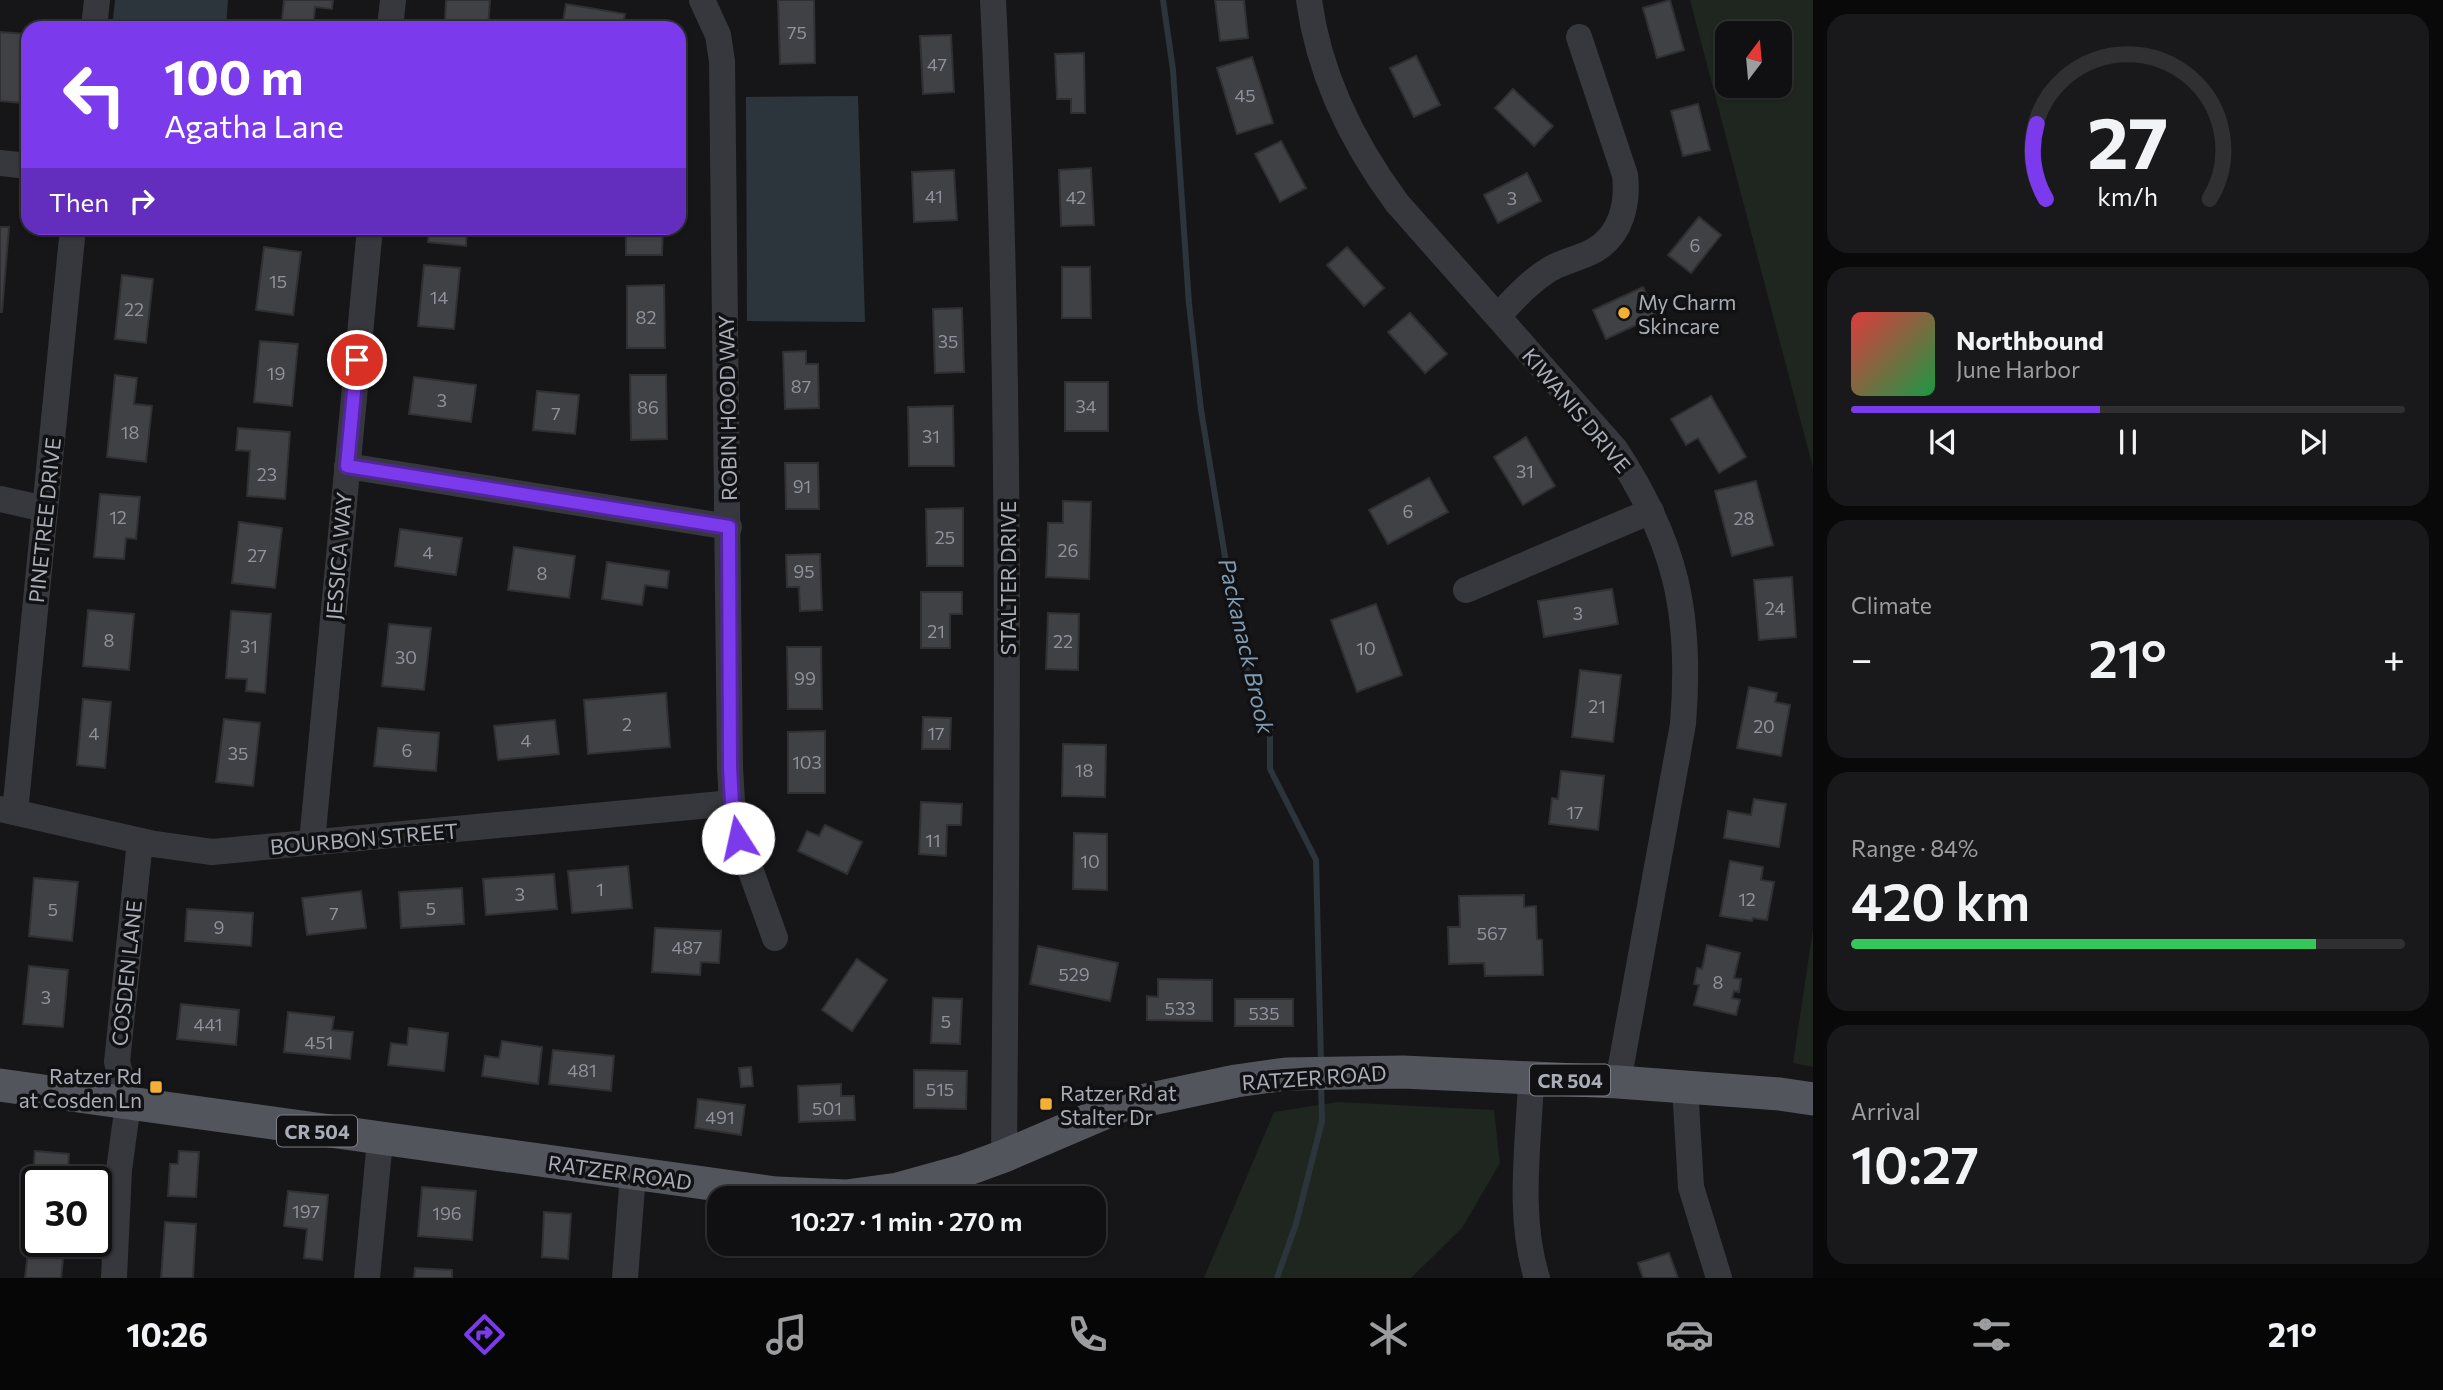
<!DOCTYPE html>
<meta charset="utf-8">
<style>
body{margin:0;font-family:Commissioner,sans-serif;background:#19191b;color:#f1f3f6;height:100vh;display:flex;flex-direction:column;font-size:26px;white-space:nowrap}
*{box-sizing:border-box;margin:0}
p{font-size:23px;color:#9c9d9f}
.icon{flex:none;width:38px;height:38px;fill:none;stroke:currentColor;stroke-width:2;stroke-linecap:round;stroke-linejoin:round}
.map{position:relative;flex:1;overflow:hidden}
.drawer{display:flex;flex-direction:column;gap:14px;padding:14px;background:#09090a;width:630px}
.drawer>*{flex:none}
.banner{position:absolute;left:21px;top:21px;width:665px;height:214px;border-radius:21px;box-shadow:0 2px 5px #0004,0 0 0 2px #303032;background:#7c3aed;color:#fff;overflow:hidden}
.needle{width:46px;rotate:16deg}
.buttons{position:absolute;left:1715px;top:21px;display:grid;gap:14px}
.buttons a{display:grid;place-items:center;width:77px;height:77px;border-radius:14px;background:#101012;box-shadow:0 2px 5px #0004,0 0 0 2px #303032;font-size:35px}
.speed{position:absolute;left:21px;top:1166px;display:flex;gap:14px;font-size:35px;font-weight:700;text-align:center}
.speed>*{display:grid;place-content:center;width:91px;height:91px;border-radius:50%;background:#101012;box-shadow:0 2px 5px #0004,0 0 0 2px #303032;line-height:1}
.speed .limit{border:4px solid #111;border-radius:10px;background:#fff;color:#111}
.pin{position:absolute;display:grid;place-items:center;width:60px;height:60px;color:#fff;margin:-30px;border:4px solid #fff;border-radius:50%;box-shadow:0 2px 7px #0007}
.me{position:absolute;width:77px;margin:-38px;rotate:350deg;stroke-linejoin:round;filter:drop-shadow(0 0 5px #0008)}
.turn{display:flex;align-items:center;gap:24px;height:147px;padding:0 28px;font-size:32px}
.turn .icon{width:91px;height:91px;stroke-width:2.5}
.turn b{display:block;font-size:49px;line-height:60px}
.then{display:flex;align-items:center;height:66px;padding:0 28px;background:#0003;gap:14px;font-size:26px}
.big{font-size:52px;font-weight:600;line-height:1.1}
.drawer .widget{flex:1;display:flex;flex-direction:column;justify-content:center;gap:10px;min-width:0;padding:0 24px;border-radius:21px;background:#19191b}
.drawer .dial{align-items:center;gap:0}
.dial svg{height:182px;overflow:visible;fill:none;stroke:#303032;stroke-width:7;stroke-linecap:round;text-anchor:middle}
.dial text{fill:#f1f3f6;stroke:none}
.song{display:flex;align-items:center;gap:21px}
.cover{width:84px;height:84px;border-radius:10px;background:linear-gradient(135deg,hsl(0 70% 55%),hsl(140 70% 35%))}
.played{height:7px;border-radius:4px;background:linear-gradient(90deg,#7c3aed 45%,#303032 45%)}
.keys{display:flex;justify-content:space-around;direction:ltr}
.heat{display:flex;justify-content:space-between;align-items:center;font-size:38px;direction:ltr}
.charge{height:10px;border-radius:5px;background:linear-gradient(90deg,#34c759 84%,#303032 0)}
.trip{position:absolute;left:707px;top:1186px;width:399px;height:70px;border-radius:21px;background:#101012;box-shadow:0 2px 5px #0004,0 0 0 2px #303032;font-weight:600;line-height:70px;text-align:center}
.menu{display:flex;height:112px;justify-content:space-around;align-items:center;background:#060607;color:#9c9d9f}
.menu .icon{width:49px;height:49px}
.menu .selected{color:#7c3aed}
.menu b{font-size:32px;color:#f1f3f6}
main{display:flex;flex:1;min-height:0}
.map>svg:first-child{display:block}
.green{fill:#1e261f;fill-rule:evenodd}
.water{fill:#2c353c}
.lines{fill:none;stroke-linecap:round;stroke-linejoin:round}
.stream{stroke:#2c353c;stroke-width:6}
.building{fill:#404145;stroke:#303034;stroke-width:2}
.minor{stroke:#37383d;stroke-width:26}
.major{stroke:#53555c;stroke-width:33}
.route-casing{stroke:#51269a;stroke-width:18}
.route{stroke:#7c3aed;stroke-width:12}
.poi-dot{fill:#f2b134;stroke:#111113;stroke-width:2.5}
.labels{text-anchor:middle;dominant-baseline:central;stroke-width:7;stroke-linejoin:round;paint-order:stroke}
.number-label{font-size:18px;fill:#8e929b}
.shield{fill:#111113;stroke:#7b7e86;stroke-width:2}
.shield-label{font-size:19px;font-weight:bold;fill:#a8adb8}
.poi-label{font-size:21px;fill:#a8adb8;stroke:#111113;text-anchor:start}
.street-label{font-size:21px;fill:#a8adb8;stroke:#111113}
.water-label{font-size:23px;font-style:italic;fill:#7f9bb3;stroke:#111113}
</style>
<main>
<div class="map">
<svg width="1813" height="1278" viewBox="0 0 1813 1278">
<rect width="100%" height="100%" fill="#161618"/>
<g class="green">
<path d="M1690 0H1813V468ZM1780 33V86H1727V33Z"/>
<path d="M1813 929V1067L1793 1063Z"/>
<path d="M1338 1102 1494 1110 1500 1163 1462 1228 1411 1278H1204L1274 1112Z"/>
</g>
<g class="water">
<path d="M115 0H228L226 28H112Z"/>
<path d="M858 96 865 322 747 321 746 97Z"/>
</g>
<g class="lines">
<g class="stream">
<path d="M1163 0 1173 70 1189 304 1201 410 1231 593 1248 674 1270 729V769L1316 860 1321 1062"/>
<path d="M1277 1278 1296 1224 1322 1121 1321 1083"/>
</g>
</g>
<g class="building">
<path d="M284 0H333L332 9 315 7 313 28H281Z"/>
<path d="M446 0H490L488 28H457L458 22 445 21Z"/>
<path d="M778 0H814L815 63 780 64Z"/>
<path d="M1215 0H1244L1248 38 1220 41Z"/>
<path d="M1670 0 1684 50 1657 58 1643 8Z"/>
<path d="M566 4 625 14 622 28H562Z"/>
<path d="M0 32 26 34 21 103 0 101Z"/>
<path d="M951 35 954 92 923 94 920 36Z"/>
<path d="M1084 53 1085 113H1071V99H1057L1055 54Z"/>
<path d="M1416 56 1440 105 1414 117 1390 68Z"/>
<path d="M1252 57 1273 123 1237 134 1217 68Z"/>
<path d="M1513 89 1553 126 1534 146 1495 108Z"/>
<path d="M1698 104 1710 150 1683 156 1671 111Z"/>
<path d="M1281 141 1306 188 1280 202 1255 154Z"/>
<path d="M1091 168 1094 225 1061 226 1059 170Z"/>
<path d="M954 170 957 220 914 222 912 172Z"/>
<path d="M1527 173 1541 201 1498 223 1484 195Z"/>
<path d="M1699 217 1721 235 1691 273 1668 255Z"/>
<path d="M0 227H9L2 312H0Z"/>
<path d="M429 228H467L466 246 428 242Z"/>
<path d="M626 228H663L662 255H626Z"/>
<path d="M264 247 301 252 293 315 256 310Z"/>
<path d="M1347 247 1384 288 1364 306 1327 265Z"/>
<path d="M424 265 460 268 454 329 418 326Z"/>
<path d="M1062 267H1090L1091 318H1062Z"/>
<path d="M122 275 153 279 146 343 115 339Z"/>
<path d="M664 285 665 348H627V286Z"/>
<path d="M1643 287 1656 316 1606 339 1593 310Z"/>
<path d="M962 308 964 372 935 373 933 309Z"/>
<path d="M1410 313 1447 354 1425 373 1388 332Z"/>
<path d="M260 341 298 344 292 406 254 402Z"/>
<path d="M806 351V364H818L819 408 785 409 783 352Z"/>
<path d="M115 375 137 378 134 404 152 406 146 462 107 457Z"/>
<path d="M630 375H666L667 439 631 440Z"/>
<path d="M414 377 476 385 471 422 409 414Z"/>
<rect x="1065" y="382" width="43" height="49"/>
<path d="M537 391 579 395 575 434 533 430Z"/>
<path d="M1711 396 1746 457 1719 473 1698 438 1686 445 1671 419Z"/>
<path d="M953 406 954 466H909L908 407Z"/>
<path d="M238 428 290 432 285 499 247 496 250 451 236 450Z"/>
<path d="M1526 437 1555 486 1523 505 1494 457Z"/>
<path d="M785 463H818L819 509H786Z"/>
<path d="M1429 478 1448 512 1388 544 1369 510Z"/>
<path d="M1756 481 1773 545 1732 556 1715 491Z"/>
<path d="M100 494 140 497 136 539 126 538 124 559 94 557Z"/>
<path d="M1063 501 1091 502 1089 579 1046 577 1048 523H1063Z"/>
<path d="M963 508V566H927L926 509Z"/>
<path d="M239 522 282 528 275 588 232 583Z"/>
<path d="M400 529 462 538 456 575 395 566Z"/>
<path d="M514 547 575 556 569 598 508 590Z"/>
<path d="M820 554 822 610 800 611 799 587H787L786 555Z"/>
<path d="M607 562 669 571 667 588 645 585 642 605 602 599Z"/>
<path d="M1792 577 1796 637 1759 640 1754 580Z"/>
<path d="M1612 589 1618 624 1544 637 1538 601Z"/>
<path d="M921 592H962V614H950V648H921Z"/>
<path d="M1376 604 1402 675 1357 692 1331 620Z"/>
<path d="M88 610 134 614 129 670 83 666Z"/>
<path d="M231 611 271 614 265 693 246 691 247 679 226 678Z"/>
<path d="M1048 613 1079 614 1078 670 1046 669Z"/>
<path d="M389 624 431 628 424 690 382 686Z"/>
<path d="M787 647H821L822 709H788Z"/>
<path d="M1580 670 1621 675 1613 742 1572 737Z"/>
<path d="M1749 687 1777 693 1775 702 1790 705 1781 756 1737 748Z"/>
<path d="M666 693 670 747 588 754 584 700Z"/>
<path d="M83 699 111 702 105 768 77 765Z"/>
<path d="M923 717 951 718 950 749H922Z"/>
<path d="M224 719 260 723 253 786 216 782Z"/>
<path d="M555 720 559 754 498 760 494 726Z"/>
<path d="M378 728 439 733 436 771 374 766Z"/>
<path d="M825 731V793H788V732Z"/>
<path d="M1063 744 1106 745 1105 797 1062 796Z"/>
<path d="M1561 771 1604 776 1598 830 1549 824 1552 798 1558 799Z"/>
<path d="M1754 799 1786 804 1779 847 1724 838 1728 811 1751 815Z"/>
<path d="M921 802 962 804 961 825H947L946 856 919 854Z"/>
<path d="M825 825 862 842 847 874 798 851 807 831 819 836Z"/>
<path d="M1074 833 1107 834V890L1073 889Z"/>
<path d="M1730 861 1763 867 1761 880 1774 882 1767 920 1753 918 1752 921 1720 916Z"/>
<path d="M628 866 632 908 572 913 568 871Z"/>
<path d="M554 874 557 909 486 915 483 879Z"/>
<path d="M34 878 78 882 72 941 29 936Z"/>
<path d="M462 888 464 924 401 928 399 892Z"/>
<path d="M361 891 366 928 307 935 302 898Z"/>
<path d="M1524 895V907L1536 906 1537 939 1542 940 1543 975 1485 976 1484 963 1449 964 1448 927H1460L1459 896Z"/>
<path d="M187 909 253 913 251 946 185 941Z"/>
<path d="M655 928 721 931 719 963 701 962 700 975 652 972Z"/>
<path d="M1707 945 1740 953 1734 978 1741 979 1739 992 1734 991 1732 998 1740 1000 1736 1015 1694 1005 1699 985 1694 984 1697 968 1702 969Z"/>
<path d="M1038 946 1118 963 1110 1001 1030 984Z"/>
<path d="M857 959 887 980 852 1031 822 1010Z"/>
<path d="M29 966 68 970 63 1027 23 1024Z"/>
<path d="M1158 979 1212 980V1021L1147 1020V996L1158 997Z"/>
<path d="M933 998 962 999 960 1044 931 1043Z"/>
<rect x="1235" y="999" width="58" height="27"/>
<path d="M181 1004 239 1010 236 1045 177 1039Z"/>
<path d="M288 1012 334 1017 332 1030 353 1032 350 1059 284 1052Z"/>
<path d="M409 1028 448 1033 444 1071 388 1065 391 1043 407 1045Z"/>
<path d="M502 1041 542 1047 538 1084 482 1076 485 1056 499 1058Z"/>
<path d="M553 1050 614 1056 611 1091 549 1084Z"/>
<path d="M751 1067 753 1086 741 1087 739 1068Z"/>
<path d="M914 1070 967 1071 966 1109 914 1108Z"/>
<path d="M841 1084V1096H854L855 1120 799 1122 798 1086Z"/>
<path d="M698 1099 745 1105 741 1135 695 1128Z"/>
<path d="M35 1151 69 1154 67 1181H37V1214L30 1213Z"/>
<path d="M179 1151 199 1152 196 1197 168 1196 170 1164H178Z"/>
<path d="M422 1187 476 1191 472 1240 418 1236Z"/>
<path d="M288 1191 328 1195 322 1260 304 1258 307 1229 284 1226Z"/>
<path d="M544 1212 571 1214 568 1259 542 1257Z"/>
<path d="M165 1222 196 1224 193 1278H161Z"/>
<path d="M30 1236 37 1237V1241H65L61 1278H25Z"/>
<path d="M1669 1253 1678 1278H1643L1638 1263Z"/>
<path d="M415 1268 452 1270V1278H414Z"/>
</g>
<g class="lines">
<g class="minor">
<path d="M702 0 718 35 722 61 730 767 732 803 739 838 775 938"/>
<path d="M993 0C1012 385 1007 771 1004 1156"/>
<path d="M1309 0C1319 75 1352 142 1397 203L1615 449C1676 542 1692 613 1683 724L1618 1082"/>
<path d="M94 28 97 0"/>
<path d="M390 28 393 0"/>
<path d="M0 163 28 166"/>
<path d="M1498 316C1515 298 1529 282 1550 269 1564 261 1581 258 1595 250 1622 234 1628 203 1625 175L1579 37"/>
<path d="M347 466 729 527"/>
<path d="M0 499 45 509"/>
<path d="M1466 590 1651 511"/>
<path d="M0 809 154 844 212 852 732 803"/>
<path d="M15 812 73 228"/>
<path d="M312 842 370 228"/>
<path d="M1531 1078C1529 1143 1517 1215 1537 1278"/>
<path d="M1685 1087 1691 1187 1719 1278"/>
<path d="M114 1278 119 1170 128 1104 117 1062 140 841"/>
<path d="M367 1278 380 1140"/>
<path d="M625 1278 633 1174"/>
</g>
<path class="major" d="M0 1085 776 1193 846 1196 898 1189 963 1171 1004 1156 1123 1105 1236 1081 1286 1074 1403 1072 1618 1082 1780 1094 1813 1099"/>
</g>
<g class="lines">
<defs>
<path id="route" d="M357 360 347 466 729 527 730 767 732 803 738 838"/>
</defs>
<use href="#route" class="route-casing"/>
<use href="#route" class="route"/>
</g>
<g class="poi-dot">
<circle cx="1624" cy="313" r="7"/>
<rect x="149" y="1080" width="14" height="14" rx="3.5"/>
<rect x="1039" y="1097" width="14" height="14" rx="3.5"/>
</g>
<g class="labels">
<g class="number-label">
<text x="797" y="32">75</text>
<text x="937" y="64">47</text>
<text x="1245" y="95">45</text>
<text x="934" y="196">41</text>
<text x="1076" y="197">42</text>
<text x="1512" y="198">3</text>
<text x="1695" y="245">6</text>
<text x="278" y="281">15</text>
<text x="439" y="297">14</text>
<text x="134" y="309">22</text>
<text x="646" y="317">82</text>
<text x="948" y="341">35</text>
<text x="276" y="373">19</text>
<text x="801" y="386">87</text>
<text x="442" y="400">3</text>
<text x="1086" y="406">34</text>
<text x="648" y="407">86</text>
<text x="556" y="413">7</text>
<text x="130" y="432">18</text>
<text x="931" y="436">31</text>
<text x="1525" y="471">31</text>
<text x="267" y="474">23</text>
<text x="802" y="486">91</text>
<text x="1408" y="511">6</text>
<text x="118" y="517">12</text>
<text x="1744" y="518">28</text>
<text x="945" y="537">25</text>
<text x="1068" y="550">26</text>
<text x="428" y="552">4</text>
<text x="257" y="555">27</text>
<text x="804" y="571">95</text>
<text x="542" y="573">8</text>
<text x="1775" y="608">24</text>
<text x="1578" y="613">3</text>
<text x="936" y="631">21</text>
<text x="109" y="640">8</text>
<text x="1063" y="641">22</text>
<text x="249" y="646">31</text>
<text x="1366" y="648">10</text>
<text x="406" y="657">30</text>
<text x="805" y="678">99</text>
<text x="1597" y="706">21</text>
<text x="627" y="724">2</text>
<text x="1764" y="726">20</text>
<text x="94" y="733">4</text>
<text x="936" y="733">17</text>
<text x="526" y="740">4</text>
<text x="407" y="750">6</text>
<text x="238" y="753">35</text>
<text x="807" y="762">103</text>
<text x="1084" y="770">18</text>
<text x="1575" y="812">17</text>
<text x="933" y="840">11</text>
<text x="1090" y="861">10</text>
<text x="600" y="889">1</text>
<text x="520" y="894">3</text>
<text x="1747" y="899">12</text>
<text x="431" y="908">5</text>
<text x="53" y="909">5</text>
<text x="334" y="913">7</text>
<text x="219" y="927">9</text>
<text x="1492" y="933">567</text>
<text x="687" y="947">487</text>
<text x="1074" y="974">529</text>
<text x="1718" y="982">8</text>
<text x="46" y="997">3</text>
<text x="1180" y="1008">533</text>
<text x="1264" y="1013">535</text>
<text x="946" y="1021">5</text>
<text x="208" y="1024">441</text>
<text x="319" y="1042">451</text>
<text x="582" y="1070">481</text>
<text x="940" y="1089">515</text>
<text x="827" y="1108">501</text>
<text x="720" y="1117">491</text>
<text x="306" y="1211">197</text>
<text x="447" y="1213">196</text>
</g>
<g class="shield">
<rect x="1530" y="1064.5" width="80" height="31" rx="5"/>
<rect x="277" y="1115.5" width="80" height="31" rx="5"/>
</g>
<g class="shield-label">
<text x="1570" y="1080">CR 504</text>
<text x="317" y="1131">CR 504</text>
</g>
<g class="poi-label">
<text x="1638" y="301">My Charm<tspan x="1638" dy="24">Skincare</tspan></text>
<text x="142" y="1075" text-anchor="end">Ratzer Rd<tspan x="142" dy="24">at Cosden Ln</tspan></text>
<text x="1060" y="1092">Ratzer Rd at<tspan x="1060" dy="24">Stalter Dr</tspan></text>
</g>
<g class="street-label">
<text transform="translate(727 408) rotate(-91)">ROBIN HOOD WAY</text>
<text transform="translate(1577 410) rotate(50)">KIWANIS DRIVE</text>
<text transform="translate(44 520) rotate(-84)">PINETREE DRIVE</text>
<text transform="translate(338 556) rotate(-85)">JESSICA WAY</text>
<text transform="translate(1007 578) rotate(-90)">STALTER DRIVE</text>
<text transform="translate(364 838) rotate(-5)">BOURBON STREET</text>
<text transform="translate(126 973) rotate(-84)">COSDEN LANE</text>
<text transform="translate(1314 1077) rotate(-4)">RATZER ROAD</text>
<text transform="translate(620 1172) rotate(8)">RATZER ROAD</text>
</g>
<g class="water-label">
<text transform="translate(1247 646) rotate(77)">Packanack Brook</text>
</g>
</g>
</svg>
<div class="buttons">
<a><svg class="needle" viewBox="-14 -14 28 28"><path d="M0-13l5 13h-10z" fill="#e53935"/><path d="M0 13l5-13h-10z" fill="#9c9d9f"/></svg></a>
</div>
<div class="speed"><div class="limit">30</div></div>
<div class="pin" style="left:357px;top:360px;background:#d93025"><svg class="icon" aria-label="arrive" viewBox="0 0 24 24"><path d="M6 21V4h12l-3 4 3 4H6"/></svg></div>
<svg class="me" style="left:738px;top:838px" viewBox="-20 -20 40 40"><circle r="19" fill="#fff"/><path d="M0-13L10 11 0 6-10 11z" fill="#7c3aed"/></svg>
<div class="trip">10:27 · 1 min · 270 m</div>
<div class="banner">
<div class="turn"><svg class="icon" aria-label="left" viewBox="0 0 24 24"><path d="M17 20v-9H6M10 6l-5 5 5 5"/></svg><div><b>100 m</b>Agatha Lane</div></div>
<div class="then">Then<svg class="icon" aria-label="right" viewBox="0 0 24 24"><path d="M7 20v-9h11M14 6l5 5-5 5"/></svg></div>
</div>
</div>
<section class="drawer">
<div class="widget dial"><svg viewBox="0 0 100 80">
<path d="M14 69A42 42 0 1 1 86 69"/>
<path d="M14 69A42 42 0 0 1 10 36" stroke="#7c3aed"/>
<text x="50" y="56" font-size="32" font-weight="700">27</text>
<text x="50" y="72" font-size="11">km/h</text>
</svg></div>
<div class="widget">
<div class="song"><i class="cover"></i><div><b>Northbound</b><p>June Harbor</p></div></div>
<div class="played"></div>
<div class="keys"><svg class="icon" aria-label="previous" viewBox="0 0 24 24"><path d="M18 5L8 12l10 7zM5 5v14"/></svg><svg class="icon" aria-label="pause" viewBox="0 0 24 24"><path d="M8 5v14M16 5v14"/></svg><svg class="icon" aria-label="next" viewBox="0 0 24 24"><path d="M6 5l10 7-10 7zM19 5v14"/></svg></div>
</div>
<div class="widget"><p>Climate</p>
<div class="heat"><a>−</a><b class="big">21°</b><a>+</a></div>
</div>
<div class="widget"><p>Range · 84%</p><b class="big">420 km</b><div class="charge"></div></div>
<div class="widget"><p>Arrival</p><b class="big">10:27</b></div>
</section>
</main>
<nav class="menu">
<b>10:26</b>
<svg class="icon selected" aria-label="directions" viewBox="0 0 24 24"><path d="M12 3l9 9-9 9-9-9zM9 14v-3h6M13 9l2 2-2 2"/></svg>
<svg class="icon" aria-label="music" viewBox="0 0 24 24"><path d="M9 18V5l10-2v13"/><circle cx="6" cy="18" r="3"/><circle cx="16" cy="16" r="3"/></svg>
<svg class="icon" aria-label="phone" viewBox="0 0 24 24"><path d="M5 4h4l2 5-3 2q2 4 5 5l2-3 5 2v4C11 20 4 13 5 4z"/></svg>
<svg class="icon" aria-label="climate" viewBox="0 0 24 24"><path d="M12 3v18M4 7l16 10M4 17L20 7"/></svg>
<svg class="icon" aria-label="car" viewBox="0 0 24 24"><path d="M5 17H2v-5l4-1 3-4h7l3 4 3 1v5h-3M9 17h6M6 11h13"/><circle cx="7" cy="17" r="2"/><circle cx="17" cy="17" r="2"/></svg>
<svg class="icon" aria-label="filters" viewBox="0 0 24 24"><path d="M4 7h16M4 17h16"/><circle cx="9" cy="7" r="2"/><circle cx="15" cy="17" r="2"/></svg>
<b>21°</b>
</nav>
